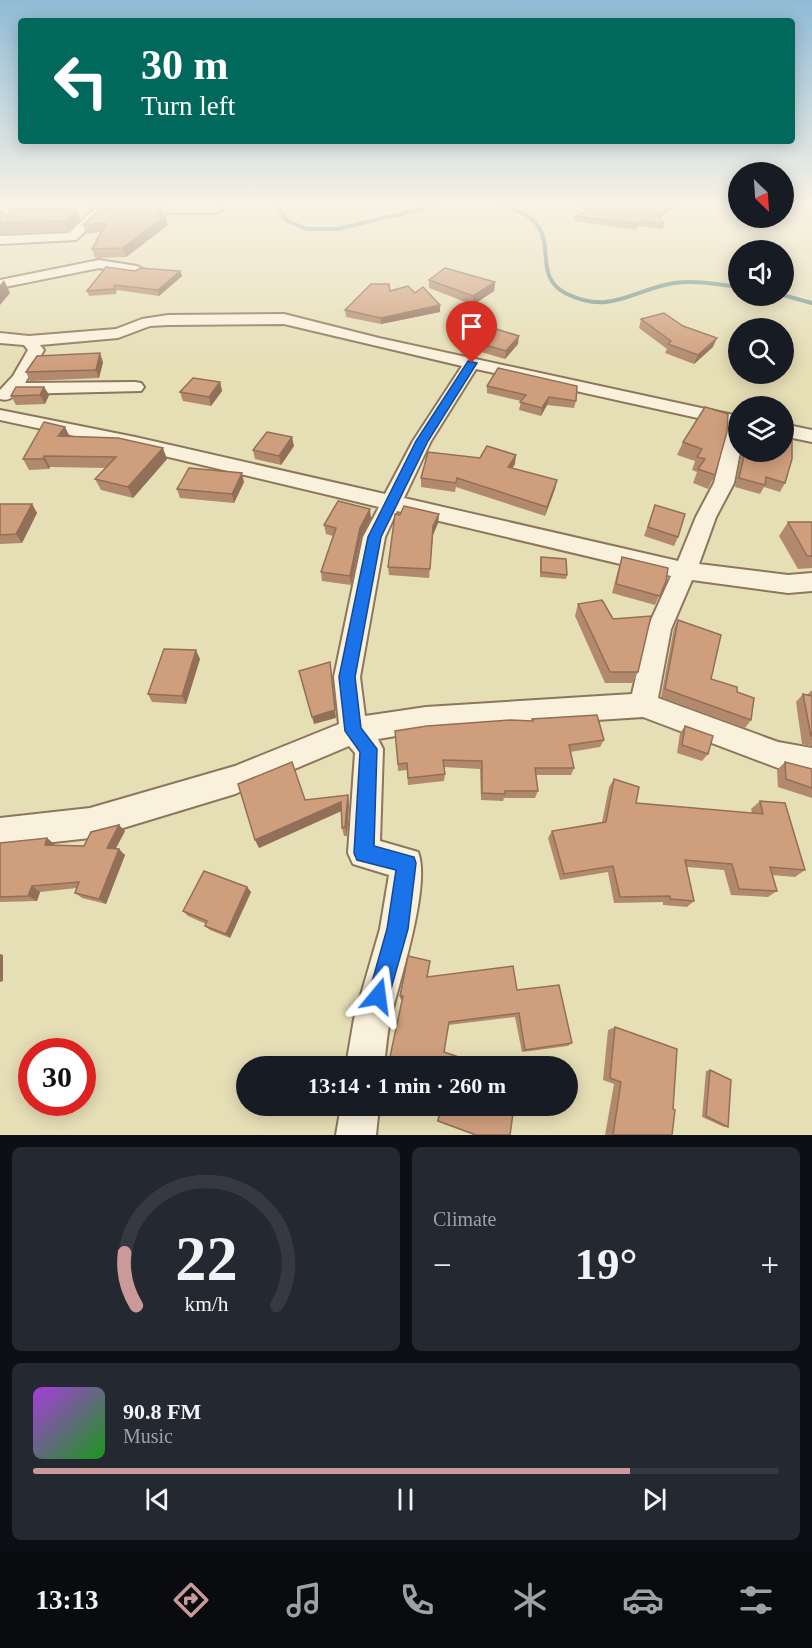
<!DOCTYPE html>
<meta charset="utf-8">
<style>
body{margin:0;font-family:"Times New Roman",serif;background:#242831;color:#f1f3f6;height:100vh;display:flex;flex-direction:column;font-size:22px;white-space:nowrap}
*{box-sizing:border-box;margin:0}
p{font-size:20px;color:#9ea1a6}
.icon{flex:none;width:33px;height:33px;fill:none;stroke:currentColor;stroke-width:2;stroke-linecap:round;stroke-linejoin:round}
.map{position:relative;height:1135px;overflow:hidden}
.details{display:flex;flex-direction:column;gap:12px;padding:12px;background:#0d0f14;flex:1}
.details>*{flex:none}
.top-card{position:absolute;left:18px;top:18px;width:777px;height:126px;border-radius:6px;box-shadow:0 3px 15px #0003;background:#00695c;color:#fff;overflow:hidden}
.needle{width:39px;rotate:155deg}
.tools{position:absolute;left:728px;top:162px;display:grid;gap:12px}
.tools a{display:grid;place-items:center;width:66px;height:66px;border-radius:50%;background:#171b24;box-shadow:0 3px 15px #0003;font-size:30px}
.speed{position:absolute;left:18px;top:1038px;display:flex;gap:12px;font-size:30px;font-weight:700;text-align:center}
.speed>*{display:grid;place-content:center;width:78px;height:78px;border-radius:50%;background:#171b24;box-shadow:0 3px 15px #0003;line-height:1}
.speed .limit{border:9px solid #d22;background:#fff;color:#111}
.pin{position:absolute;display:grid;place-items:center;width:51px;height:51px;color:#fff;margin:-62px -26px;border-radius:50% 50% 50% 0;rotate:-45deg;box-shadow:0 0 6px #0007}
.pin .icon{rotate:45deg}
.me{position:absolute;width:66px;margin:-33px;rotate:16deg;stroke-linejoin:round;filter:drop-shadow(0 0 4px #0008)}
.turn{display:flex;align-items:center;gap:21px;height:126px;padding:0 24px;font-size:27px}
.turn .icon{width:78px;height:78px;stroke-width:2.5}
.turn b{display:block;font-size:42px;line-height:51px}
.big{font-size:45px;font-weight:600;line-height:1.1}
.details .card{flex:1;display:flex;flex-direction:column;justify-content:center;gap:9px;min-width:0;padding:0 21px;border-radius:9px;background:#242831}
.details .dial{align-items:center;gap:0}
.dial svg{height:156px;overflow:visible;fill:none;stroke:#363941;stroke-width:7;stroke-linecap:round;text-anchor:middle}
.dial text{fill:#f1f3f6;stroke:none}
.song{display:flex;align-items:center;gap:18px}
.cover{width:72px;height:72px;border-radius:9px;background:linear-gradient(135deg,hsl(280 70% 55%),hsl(120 70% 35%))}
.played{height:6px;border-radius:3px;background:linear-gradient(90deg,#cc999b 80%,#363941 80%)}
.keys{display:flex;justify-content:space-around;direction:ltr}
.heat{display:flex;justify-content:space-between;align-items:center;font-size:33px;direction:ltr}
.details .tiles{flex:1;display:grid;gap:12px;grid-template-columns:1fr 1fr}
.card:last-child{grid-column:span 2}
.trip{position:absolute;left:236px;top:1056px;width:342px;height:60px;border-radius:30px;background:#171b24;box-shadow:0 3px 15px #0003;font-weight:600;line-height:60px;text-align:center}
.menu{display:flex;height:96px;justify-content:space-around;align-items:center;background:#090b0e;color:#9ea1a6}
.menu .icon{width:42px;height:42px}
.menu .on{color:#cc999b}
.menu b{font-size:27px;color:#f1f3f6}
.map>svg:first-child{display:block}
.farmland{fill:#e6deb5;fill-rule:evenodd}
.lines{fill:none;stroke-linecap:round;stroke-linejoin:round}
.stream{stroke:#6f938a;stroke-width:4}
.minor-casing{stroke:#8d765c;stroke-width:4}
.minor{fill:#faf1dc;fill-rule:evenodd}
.wall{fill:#b2896c}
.shaded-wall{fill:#916f58}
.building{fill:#cf9f7d;stroke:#916f58;stroke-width:1.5}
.route{fill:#1a73e8;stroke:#114b97;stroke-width:1.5}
</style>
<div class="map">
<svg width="812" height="1135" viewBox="0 0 812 1135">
<rect width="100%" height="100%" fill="#f0e4c8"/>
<path class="farmland" d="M0 205H738V218H783V205H812V1135H0ZM738 250H783V296H738ZM738 328H783V374H738ZM738 406H783V452H738ZM32 1052H82V1102H32ZM246 1066H567V1106H246Z"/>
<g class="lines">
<g class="stream">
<path d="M276 205 287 221 307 229H337L438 205"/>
<path d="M498 205C576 221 522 272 567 294 611 315 632 290 674 283 695 280 717 284 738 287"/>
<path d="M783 295 812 303"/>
</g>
<defs>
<g id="minor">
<path d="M103 205H216L222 209 216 213 109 212 101 216 76 240 0 244V236L69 233 93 210Z"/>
<path d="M99 260 137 266 144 270 137 274 99 268 0 288V280Z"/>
<path d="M284 314 379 338 738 416V452H740L734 483 716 517 699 564 788 575 812 573V591L788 593 692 580 671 629 658 698 778 742 812 748V774L778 768 643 717 426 731 378 739 383 749 380 841 418 852C431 884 400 980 391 1016 387 1032 386 1050 384 1066H346L354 1019 380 929 389 875 353 864 348 853 355 753 349 746 235 794 90 838 0 848V818L90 808 235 766 339 724 334 677 363 537 379 507 135 449 0 420V410L135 437 385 494 413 441 462 366 284 324 168 325 150 326 118 338 40 345 44 350 25 383 135 382 141 383 144 387 141 391 15 394C11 399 7 401 0 399V390L13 376 28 350 24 345 0 343V333L29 336 116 329 142 319 168 315ZM476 369 725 424 723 446 714 483 696 517 678 561 404 498 431 441ZM397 511 671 576 647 629 632 694 426 707 365 716 360 677 385 537Z"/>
<path d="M783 424 812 430V442L783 436Z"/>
<path d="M341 1106H379L376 1135H336Z"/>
</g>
</defs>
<use href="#minor" class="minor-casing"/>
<use href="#minor" class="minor"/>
</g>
<g class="wall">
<path d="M575 205H677L660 217 664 224 663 229 638 226 636 230 574 221 575 216 586 211Z"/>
<path d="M114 208 163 215 162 216H165L168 225 126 257 95 258 92 249 101 232 86 234 83 225Z"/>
<path d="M77 209 80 219 68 231 0 234V211L8 217Z"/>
<path d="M135 271H180L182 276 159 296 117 290 116 294 89 296 87 291Z"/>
<path d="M429 280 495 282 494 291 473 305 429 288Z"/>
<path d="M390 291 415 293 440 312 381 324 346 317 345 310Z"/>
<path d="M641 319 713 347 694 364 665 353 667 349 639 328Z"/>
<path d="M482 344H518L505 359 481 352Z"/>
<path d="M103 362 99 378 30 381 26 372Z"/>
<path d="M220 382 222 391 211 406 183 401 180 392Z"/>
<path d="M487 386 576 401 574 408 547 405 541 416 519 410 521 401 487 393Z"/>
<path d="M44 387 49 395 45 404 16 405 11 396Z"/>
<path d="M705 407 715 475 708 489 693 483 697 472 692 470 695 461 677 455 683 442Z"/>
<path d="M70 436 167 459 133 498 101 490 95 479 106 468 50 467 49 469 29 470 23 459Z"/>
<path d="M294 446 281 465 255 459 253 450Z"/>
<path d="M742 452H783L785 483 780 492 764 487 760 494 735 487Z"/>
<path d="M515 464 512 468 557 480 555 489 545 516 456 487 455 492 421 487V478Z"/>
<path d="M244 482 234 503 180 498 177 489Z"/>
<path d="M0 504H32L37 513 22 543 0 544Z"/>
<path d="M655 505 678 537 674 546 644 536Z"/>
<path d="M439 514 438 523 433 535 429 578 389 575 388 567 400 515Z"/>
<path d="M371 518 361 537 351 585 322 581 321 572 333 536 326 534 324 525Z"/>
<path d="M788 522H812V568L798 569 779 536Z"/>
<path d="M541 557 567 575 566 579 540 577V561Z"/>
<path d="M622 557 666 581 655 605 612 593 619 566Z"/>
<path d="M578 604 638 672 632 683H605L575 616Z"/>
<path d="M678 620 711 679 751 720 745 728 661 697 674 628Z"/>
<path d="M200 659 186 704 152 702 148 694Z"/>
<path d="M812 690V746L802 744 796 702 803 694 807 695Z"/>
<path d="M532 719 604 740 600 747 570 752 574 768 571 775H536L538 791 535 798H504L503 801 481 800 480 769 444 767 445 774 444 781 408 785 407 770 398 771 396 738 532 721Z"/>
<path d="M685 726 708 754 702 761 677 753 680 733Z"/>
<path d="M785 762 812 769V798L778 787 777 770Z"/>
<path d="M614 779 636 803 752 813 751 809 760 801 805 870 795 877 772 875 777 891 768 897 731 895 724 870 687 867 694 901 687 907 663 905V902L614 903 608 872 560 880 548 838 552 831 602 822 609 787Z"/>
<path d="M348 795 349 804 347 836H344L342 828V811L259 848 305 800Z"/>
<path d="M125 831 115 849 125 855 106 904 82 898 75 893 77 888 40 892 37 901 0 902V843L47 838 54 844V845L84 846Z"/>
<path d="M247 887 251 892 230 938 210 930 205 926 206 924 188 916 183 911Z"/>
<path d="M428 977 517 990 572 1043 568 1046 522 1052 515 1017 448 1025 388 1066 403 1000 400 999V996Z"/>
<path d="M615 1027 673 1109 672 1135H605L614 1084 603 1080 608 1030Z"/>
<path d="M710 1070 728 1127H724L702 1117 706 1071Z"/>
<path d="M433 1106H514L510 1135H474L437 1121 440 1108Z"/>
</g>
<g class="shaded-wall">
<path d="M671 205 677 206 656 220 658 214Z"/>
<path d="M161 206 163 215 159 221 165 216 168 225 126 257 123 248 155 216Z"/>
<path d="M77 209 80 219 68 231 64 221Z"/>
<path d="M180 271 182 276 159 296 158 290Z"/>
<path d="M4 280 10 293 0 305V285Z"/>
<path d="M495 282 494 291 473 305V296Z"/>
<path d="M440 305V312L381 324V318Z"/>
<path d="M519 336 518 344 505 359 506 351Z"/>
<path d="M717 338 713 347 694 364 698 355Z"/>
<path d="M100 353 103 362 99 378 96 370Z"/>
<path d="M220 382 222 391 211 406 209 397Z"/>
<path d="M44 387 49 395 45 404 40 395Z"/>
<path d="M549 397 547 405 541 416 542 408Z"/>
<path d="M65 427 70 437 58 436Z"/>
<path d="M292 437 294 446 281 465 279 456Z"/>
<path d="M163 448 167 459 133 498 128 487Z"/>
<path d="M516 455 515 464 507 476 508 467Z"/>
<path d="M44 456 50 467 49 469 43 459Z"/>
<path d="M242 473 244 482 234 503 232 494Z"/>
<path d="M557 480 555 489 545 516 547 507Z"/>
<path d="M32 504 37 513 22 543 16 534Z"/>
<path d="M370 509 371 518 361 537 351 585 350 576 360 528Z"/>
<path d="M439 514 438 523 433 535 429 578 433 526Z"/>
<path d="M196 650 200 659 186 704 182 696Z"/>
<path d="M330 662 336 718 314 724 312 717Z"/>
<path d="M348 795 349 804 347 836 345 827Z"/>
<path d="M341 802 343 810 259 848 255 840Z"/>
<path d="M119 825 125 831 113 854 107 848Z"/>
<path d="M47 838 54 844 52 851 45 845Z"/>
<path d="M119 849 125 855 106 904 99 899Z"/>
<path d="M32 886 40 892 37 901 28 896Z"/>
<path d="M247 887 251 892 230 938 226 934Z"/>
<path d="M0 954 3 955V981L0 982Z"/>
</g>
<g class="building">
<path d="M586 205H671L658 214 664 224 639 221 638 224 575 216 592 209Z"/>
<path d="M116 206H161L155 216H165L123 248 92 249 106 223 83 225 100 209 114 208Z"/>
<path d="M10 209H77L64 221 0 223V211L8 217Z"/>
<path d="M106 267 135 271 141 268 180 271 158 290 115 285 114 289 87 291Z"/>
<path d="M445 268 495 282 473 296 429 280Z"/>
<path d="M371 284H389L390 291 408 286 415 293 423 287 440 305 381 318 345 310Z"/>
<path d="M664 313 683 326 717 338 698 355 668 344 671 341 641 319Z"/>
<path d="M496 329 519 336 506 351 482 344Z"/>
<path d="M100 353 96 370 26 372 37 356Z"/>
<path d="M498 368 577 386 576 401 549 397 542 408 520 402 526 395 487 386Z"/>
<path d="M193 378 220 382 209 397 180 392Z"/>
<path d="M16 387H44L40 395 11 396Z"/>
<path d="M705 407 728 414 727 432 715 475 698 469 705 459 697 457 702 449 683 442Z"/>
<path d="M44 422 65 427 58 436 118 438 163 448 128 487 95 479 116 457 44 456 43 459H23Z"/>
<path d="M783 428 792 431V459L785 483 766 477 765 485 739 478 745 452H783Z"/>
<path d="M267 432 292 437 279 456 253 450Z"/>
<path d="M487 446 516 455 508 467 557 480 547 507 457 478 456 483 421 478 428 452 480 458Z"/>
<path d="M189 468 242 473 232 494 177 489Z"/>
<path d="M338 501 370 509 360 528 350 576 321 572 336 528 324 525Z"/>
<path d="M0 504H32L16 534 0 535Z"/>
<path d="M655 505 685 514 678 537 648 527Z"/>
<path d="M404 506 439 514 433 526 430 569 388 567 395 514 400 515Z"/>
<path d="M788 522H812V556H807Z"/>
<path d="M541 557 566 559 567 575 541 572Z"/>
<path d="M622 557 668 568 666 581 660 596 616 584Z"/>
<path d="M602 600 613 619 651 616 638 672H610L578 604Z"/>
<path d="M678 620 721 635 711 679 737 687V692L754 698 751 720 665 689Z"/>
<path d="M164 649 196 650 182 696 148 694Z"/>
<path d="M330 662 335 710 312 717 299 671Z"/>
<path d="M803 694 812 696V736H811Z"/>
<path d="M597 715 604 740 569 745 574 768H535L538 791H505V794L482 793V761L443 760 445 774 408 778 407 763 398 764 395 731 427 726 511 720 533 721 532 719Z"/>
<path d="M685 726 713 736 708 754 682 745Z"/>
<path d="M292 762 305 800 348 795 345 827 342 828 341 802 255 840 238 784Z"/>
<path d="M785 762 812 769V788L786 779Z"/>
<path d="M614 779 639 787 636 803 763 814 760 801 785 803 805 870 770 867 777 891 739 889 732 864 685 860 694 901 670 899V896L620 897 613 866 564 874 552 831 606 822Z"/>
<path d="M119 825 107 848 119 849 99 899 75 893 79 882 32 886 28 896 0 897V843L47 838 45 845 84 846 91 832Z"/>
<path d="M204 871 247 887 226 934 205 926 207 921 183 911Z"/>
<path d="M408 956 430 961 427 977 513 966 517 990 559 985 572 1043 525 1050 519 1013 449 1022 444 1052 485 1066H388L403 996H400Z"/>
<path d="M615 1027 677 1049 673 1109 675 1110 672 1135H613L621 1082 610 1078Z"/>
<path d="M710 1070 731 1080 728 1127 706 1116Z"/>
<path d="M437 1106H514L510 1135H476L438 1121 441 1107Z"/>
</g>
<linearGradient id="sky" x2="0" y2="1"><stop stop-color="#8fbad6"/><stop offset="0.56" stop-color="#f8f3e6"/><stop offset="1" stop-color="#f8f3e6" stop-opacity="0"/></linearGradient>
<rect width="812" height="364" fill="url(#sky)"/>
<path class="route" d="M468 361 477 363 428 441 381 537 355 677 361 728 377 749 374 846 414 857 416 863 408 929 389 996 386 1004 378 1007 371 1004 368 996 387 929 396 870 357 860 354 853 360 752 345 731 339 677 368 537 416 441Z"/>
</svg>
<div class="tools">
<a><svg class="needle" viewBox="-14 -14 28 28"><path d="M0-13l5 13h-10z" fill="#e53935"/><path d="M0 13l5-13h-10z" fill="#9ea1a6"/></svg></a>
<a><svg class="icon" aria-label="sound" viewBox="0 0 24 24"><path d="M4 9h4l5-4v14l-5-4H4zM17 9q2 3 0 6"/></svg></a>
<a><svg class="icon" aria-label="search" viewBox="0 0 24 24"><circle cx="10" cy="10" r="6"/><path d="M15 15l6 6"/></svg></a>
<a><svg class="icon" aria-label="layers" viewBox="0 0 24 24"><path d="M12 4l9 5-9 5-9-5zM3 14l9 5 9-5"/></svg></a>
</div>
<div class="speed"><div class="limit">30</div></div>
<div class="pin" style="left:472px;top:363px;background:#d93025"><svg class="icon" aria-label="arrive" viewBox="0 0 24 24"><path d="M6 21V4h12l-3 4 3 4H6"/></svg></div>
<svg class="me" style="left:378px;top:996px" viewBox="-20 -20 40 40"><path d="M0-17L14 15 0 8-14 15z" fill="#1a73e8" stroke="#fff" stroke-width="4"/></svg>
<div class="trip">13:14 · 1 min · 260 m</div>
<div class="top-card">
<div class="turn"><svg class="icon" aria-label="left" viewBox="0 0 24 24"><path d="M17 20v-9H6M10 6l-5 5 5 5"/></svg><div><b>30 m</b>Turn left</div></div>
</div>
</div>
<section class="details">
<div class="tiles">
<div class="card dial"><svg viewBox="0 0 100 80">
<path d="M14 69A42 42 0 1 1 86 69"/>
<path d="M14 69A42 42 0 0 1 8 42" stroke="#cc999b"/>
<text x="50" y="56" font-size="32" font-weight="700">22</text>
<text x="50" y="72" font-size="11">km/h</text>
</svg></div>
<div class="card"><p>Climate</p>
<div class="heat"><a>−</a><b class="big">19°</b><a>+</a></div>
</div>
<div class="card">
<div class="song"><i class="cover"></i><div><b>90.8 FM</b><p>Music</p></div></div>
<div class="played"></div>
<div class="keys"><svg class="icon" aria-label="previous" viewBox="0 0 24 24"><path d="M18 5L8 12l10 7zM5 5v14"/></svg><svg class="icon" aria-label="pause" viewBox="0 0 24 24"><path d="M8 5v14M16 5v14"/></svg><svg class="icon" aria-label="next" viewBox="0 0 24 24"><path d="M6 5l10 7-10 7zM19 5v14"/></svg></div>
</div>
</div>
</section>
<nav class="menu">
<b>13:13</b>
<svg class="icon on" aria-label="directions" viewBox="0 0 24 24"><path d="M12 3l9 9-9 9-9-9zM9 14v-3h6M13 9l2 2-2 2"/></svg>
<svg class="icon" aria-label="music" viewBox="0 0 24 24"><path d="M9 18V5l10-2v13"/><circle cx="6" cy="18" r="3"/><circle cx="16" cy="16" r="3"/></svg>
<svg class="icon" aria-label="phone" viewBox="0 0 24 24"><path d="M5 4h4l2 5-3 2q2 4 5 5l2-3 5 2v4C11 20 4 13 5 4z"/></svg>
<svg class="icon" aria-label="climate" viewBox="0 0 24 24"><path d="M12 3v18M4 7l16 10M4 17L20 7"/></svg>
<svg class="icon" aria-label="car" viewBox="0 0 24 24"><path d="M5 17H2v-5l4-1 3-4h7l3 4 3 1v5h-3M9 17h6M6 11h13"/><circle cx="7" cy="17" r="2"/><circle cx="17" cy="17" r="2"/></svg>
<svg class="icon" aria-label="filters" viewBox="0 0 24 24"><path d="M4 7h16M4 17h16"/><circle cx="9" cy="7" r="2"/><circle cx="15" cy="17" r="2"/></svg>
</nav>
